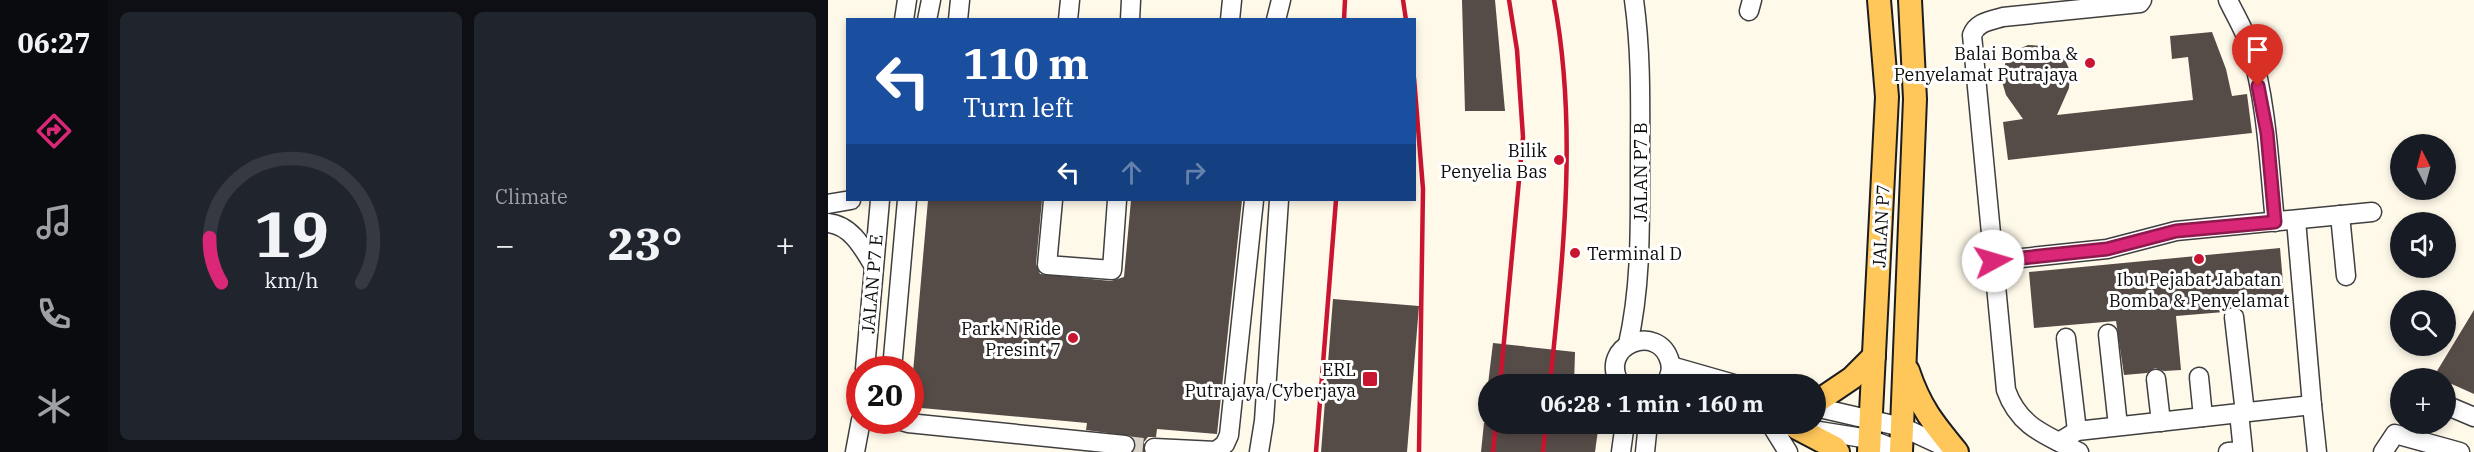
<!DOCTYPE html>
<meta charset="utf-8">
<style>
body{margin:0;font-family:"IBM Plex Serif",serif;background:#20242c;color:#f1f3f6;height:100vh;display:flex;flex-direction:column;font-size:22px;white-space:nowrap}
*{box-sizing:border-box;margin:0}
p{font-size:20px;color:#9ea1a6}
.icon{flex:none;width:33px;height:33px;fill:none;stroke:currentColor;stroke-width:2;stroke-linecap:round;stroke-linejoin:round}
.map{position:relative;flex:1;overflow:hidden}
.side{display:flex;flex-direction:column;gap:12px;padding:12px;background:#0d0f14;width:720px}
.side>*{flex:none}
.top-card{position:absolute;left:18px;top:18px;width:570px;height:183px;border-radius:0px;box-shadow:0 3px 9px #0003;background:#1a4fa0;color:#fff;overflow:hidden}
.needle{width:39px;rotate:354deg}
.fabs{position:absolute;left:1562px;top:134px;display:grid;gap:12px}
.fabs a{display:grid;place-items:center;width:66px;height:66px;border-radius:50%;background:#171b24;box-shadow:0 3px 9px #0003;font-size:30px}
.speed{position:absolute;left:18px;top:356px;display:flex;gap:12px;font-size:30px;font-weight:700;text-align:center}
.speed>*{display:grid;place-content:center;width:78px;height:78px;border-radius:50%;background:#171b24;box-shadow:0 3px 9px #0003;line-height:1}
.speed .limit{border:9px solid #d22;background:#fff;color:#111}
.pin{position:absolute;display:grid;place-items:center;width:51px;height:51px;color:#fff;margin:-62px -26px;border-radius:50% 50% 50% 0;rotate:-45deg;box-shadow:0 0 6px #0007}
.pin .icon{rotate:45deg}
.me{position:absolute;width:66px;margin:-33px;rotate:84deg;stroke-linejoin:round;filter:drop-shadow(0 0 4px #0008)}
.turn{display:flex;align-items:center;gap:21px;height:126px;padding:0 18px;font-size:27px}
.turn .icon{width:78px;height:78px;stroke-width:2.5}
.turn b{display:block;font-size:42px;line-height:51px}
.lanes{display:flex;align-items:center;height:57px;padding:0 18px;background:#0003;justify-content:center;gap:30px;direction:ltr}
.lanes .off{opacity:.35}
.big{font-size:45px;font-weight:700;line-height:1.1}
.side .tile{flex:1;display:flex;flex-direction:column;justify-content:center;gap:9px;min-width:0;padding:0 21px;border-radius:9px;background:#20242c}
.side .dial{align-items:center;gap:0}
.dial svg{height:156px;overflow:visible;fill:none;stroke:#363941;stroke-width:7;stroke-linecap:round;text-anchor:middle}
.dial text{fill:#f1f3f6;stroke:none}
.heat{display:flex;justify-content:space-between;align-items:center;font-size:33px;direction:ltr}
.side .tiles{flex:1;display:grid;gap:12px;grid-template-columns:repeat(2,1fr)}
.trip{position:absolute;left:650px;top:374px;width:348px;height:60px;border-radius:30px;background:#171b24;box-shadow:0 3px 9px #0003;font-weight:700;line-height:60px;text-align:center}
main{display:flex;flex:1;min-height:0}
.menu{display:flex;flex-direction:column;width:108px;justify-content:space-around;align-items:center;background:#090b0e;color:#9ea1a6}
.menu .icon{width:42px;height:42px}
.menu .active{color:#db2777}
.menu b{font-size:27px;color:#f1f3f6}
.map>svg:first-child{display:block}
.building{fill:#554b47}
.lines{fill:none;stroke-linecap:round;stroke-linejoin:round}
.minor-tunnel{stroke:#dbd5c9;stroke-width:18;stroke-dasharray:18 9;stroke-linecap:butt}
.minor-casing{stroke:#3f3f3f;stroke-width:21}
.major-casing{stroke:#1d1d1d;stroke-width:26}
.minor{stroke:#fff;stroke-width:18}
.major{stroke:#ffc65a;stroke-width:22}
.rail{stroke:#ca1531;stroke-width:4.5}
.route-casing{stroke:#8e194d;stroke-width:15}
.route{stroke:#db2777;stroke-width:10}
.poi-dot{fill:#ca1531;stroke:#fff;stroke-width:2}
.labels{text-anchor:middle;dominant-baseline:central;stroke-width:6;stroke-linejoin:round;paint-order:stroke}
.poi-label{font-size:18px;fill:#0c0c0c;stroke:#fff;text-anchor:end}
.street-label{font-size:18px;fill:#0c0c0c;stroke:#fff}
</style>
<main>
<nav class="menu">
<b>06:27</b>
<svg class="icon active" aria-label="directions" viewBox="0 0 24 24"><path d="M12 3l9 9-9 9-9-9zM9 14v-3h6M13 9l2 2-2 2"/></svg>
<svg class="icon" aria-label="music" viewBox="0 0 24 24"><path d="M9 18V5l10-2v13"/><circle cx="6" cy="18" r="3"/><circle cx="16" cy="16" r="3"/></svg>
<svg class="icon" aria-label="phone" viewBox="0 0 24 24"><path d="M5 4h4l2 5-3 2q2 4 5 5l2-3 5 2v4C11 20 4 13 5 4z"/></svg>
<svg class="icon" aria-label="climate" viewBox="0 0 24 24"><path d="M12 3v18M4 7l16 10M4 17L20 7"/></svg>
</nav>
<section class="side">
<div class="tiles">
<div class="tile dial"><svg viewBox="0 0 100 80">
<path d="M14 69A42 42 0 1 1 86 69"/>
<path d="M14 69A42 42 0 0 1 8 46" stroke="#db2777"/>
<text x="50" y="56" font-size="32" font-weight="700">19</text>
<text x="50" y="72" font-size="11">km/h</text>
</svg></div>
<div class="tile"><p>Climate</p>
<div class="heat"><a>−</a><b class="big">23°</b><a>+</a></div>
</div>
</div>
</section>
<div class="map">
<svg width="1646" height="452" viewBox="0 0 1646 452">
<rect width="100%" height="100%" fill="#fff9ea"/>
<g class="building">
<path d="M634 0H667L677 111H637Z"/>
<path d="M1384 32 1398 69 1404 96 1419 94 1424 133 1180 160 1175 122 1195 119 1178 95 1173 78 1178 61 1191 49 1200 45 1217 46 1233 55 1238 62 1242 71 1241 88 1229 115 1365 100 1360 57 1344 59 1342 36Z"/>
<path d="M100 200H214L208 264 212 274 283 281 296 277 303 200H414L389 434 329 429 328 437H320L316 442V452H306L308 446 303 436 258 430 259 423 82 407Z"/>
<path d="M1452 248 1457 306 1415 310 1405 306 1396 312 1348 316 1353 370 1336 371 1327 368 1319 373 1296 375 1288 321 1206 328 1201 272Z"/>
<path d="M505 299 591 306 579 452H493Z"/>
<path d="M1646 310V394L1617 381V378L1606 376Z"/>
<path d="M665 343 747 352 746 384H660Z"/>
<path d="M656 423H771L767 452H653Z"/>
</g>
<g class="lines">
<path class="minor-tunnel" d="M297 445 326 448"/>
<defs>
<g id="minor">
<path d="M1400 0C1407 15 1417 31 1422 47 1439 103 1441 164 1447 222"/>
<path d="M921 11 924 0"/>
<path d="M76 20 79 0"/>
<path d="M99 20 103 0"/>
<path d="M130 20 132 0"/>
<path d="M240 20 242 0"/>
<path d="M302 20 303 0"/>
<path d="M402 20 404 0"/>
<path d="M448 20 453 0"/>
<path d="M225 200 219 265 284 270 289 200"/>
<path d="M0 204 23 200"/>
<path d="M1512 215 1518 276"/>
<path d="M0 223C22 225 34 246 44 263"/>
<path d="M1165 261 1279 249 1348 231 1544 212"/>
<path d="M1406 317 1417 413"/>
<path d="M1280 334 1290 426"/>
<path d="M1238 338 1249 431"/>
<path d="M800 344C813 287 812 229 812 170 812 113 814 57 806 0"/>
<path d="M843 366 906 384"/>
<path d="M37 369 52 200"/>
<path d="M64 369 79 200"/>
<path d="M1371 377 1375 417"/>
<path d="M1328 379 1333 422"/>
<path d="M792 384C769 345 831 321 842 362 844 370 842 377 837 384"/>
<path d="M1484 405 1489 452"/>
<path d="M1620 406 1646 417"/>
<path d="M987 407 1074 427 1128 452"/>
<path d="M70 420 80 423 297 445"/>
<path d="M942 423 1041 439 1075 452"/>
<path d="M942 423 960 452"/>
<path d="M1231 442 1249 431 1484 405 1468 220"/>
<path d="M326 448 388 451 397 444 401 435 426 200"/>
<path d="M27 452 33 420"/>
<path d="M431 452 436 421 451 200"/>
<path d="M793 452 797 423"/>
<path d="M817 452 820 423"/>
<path d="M1251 452C1218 435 1191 427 1178 390L1144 35C1149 22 1162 21 1175 17L1312 3 1314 0"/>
<path d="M1400 452 1415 451 1411 413"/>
<path d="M1555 452 1567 434 1632 452"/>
</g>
<g id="major">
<path d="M1080 371C1092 407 1105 423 1129 452"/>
<path d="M987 403 1024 378 1046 356"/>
<path d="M969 428 1007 448 1010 452"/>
<path d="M1041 452 1059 97 1051 0"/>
<path d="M1073 452 1087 99 1082 0"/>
</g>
</defs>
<use href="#minor" class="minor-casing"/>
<use href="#major" class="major-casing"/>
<use href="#minor" class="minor"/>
<use href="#major" class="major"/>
<g class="rail">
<path d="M575 0 578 20"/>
<path d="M516 20 517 0"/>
<path d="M586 78 595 189 591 452"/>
<path d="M672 384 695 137 689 50 681 0"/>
<path d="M722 384C735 257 750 127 726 0"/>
<path d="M488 452 508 200"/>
<path d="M665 452 668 423"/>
<path d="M715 452 718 423"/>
</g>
</g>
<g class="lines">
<defs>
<path id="route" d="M1165 261 1279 249 1348 231 1447 222 1439 133 1430 86"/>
</defs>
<use href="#route" class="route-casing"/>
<use href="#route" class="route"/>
</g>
<g class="poi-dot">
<circle cx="1262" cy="63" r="6"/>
<circle cx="731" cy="160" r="6"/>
<circle cx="747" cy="253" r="6"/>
<circle cx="1371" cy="259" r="6"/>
<circle cx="245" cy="338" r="6"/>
<rect x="534" y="371" width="16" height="16" rx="3"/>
</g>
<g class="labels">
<g class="poi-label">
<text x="1250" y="53">Balai Bomba &amp;<tspan x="1250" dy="21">Penyelamat Putrajaya</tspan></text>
<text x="719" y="150">Bilik<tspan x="719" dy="21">Penyelia Bas</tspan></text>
<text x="759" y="253" text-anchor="start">Terminal D</text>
<text x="1371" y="279" text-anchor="middle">Ibu Pejabat Jabatan<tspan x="1371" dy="21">Bomba &amp; Penyelamat</tspan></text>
<text x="233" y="328">Park N Ride<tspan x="233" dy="21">Presint 7</tspan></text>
<text x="528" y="369">ERL<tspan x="528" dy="21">Putrajaya/Cyberjaya</tspan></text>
</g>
<g class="street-label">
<text transform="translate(812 172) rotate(-90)">JALAN P7 B</text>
<text transform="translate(1053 226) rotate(-87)">JALAN P7</text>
<text transform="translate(44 284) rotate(-85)">JALAN P7 E</text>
</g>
</g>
</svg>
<div class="fabs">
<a><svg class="needle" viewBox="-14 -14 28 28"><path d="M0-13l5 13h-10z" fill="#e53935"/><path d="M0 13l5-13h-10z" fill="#9ea1a6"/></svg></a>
<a><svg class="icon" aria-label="sound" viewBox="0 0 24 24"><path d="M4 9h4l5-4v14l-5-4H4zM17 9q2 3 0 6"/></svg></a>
<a><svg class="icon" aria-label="search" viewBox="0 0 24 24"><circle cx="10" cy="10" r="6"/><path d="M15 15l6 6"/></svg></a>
<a>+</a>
</div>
<div class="speed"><div class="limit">20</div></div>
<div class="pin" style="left:1430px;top:86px;background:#d93025"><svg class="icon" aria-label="arrive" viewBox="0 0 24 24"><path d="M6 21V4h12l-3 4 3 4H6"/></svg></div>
<svg class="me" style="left:1165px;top:261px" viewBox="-20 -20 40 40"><circle r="19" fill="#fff"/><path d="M0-13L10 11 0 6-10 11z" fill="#db2777"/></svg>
<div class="trip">06:28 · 1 min · 160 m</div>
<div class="top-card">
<div class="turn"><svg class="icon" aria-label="left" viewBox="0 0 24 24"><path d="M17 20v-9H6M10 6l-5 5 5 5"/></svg><div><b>110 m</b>Turn left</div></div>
<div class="lanes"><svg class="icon" aria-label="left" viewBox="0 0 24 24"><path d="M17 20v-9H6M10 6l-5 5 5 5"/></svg><svg class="icon off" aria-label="ahead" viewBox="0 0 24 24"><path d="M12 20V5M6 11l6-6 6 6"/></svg><svg class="icon off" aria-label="right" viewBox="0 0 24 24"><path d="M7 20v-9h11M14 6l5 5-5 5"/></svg></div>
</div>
</div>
</main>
